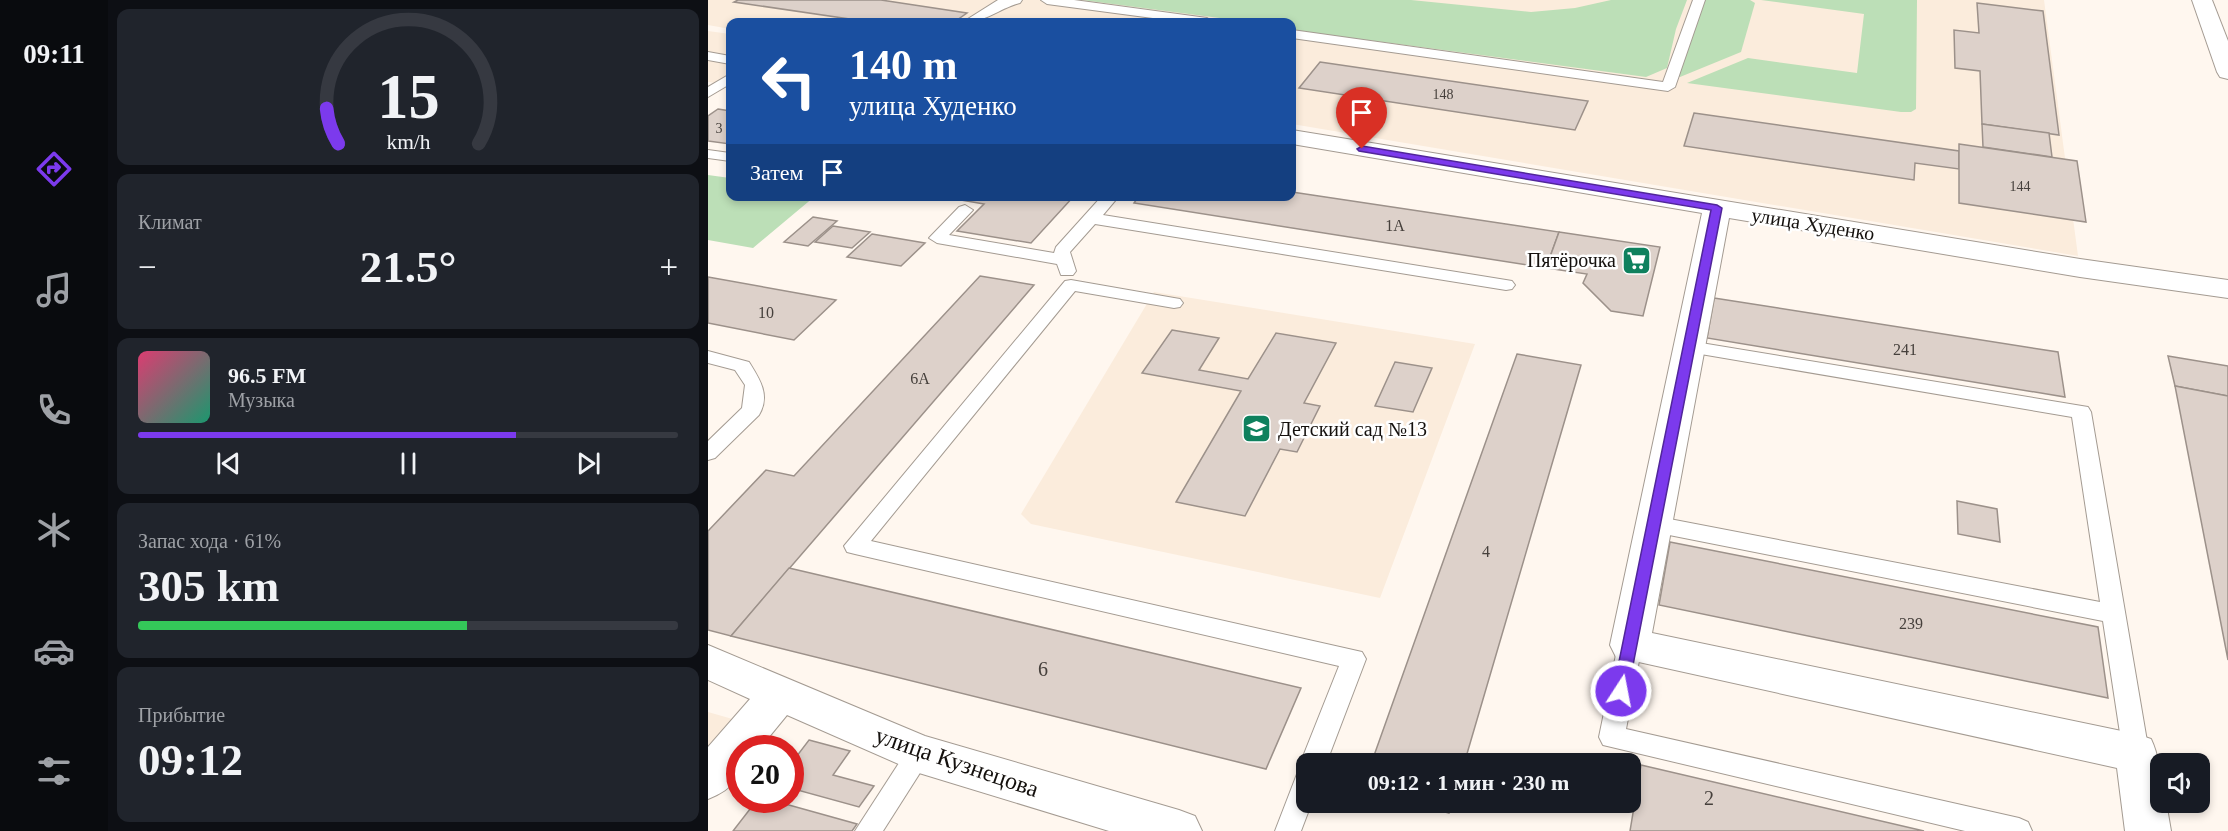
<!DOCTYPE html>
<html lang="ru">
<meta charset="utf-8">
<style>
body{margin:0;font-family:"Times New Roman",serif;background:#20242c;color:#f1f3f6;height:100vh;display:flex;flex-direction:column;font-size:22px;white-space:nowrap}
*{box-sizing:border-box;margin:0}
p{font-size:20px;color:#9ea1a6}
.icon{flex:none;width:33px;height:33px;fill:none;stroke:currentColor;stroke-width:2;stroke-linecap:round;stroke-linejoin:round}
.map{position:relative;flex:1;overflow:hidden}
.panel{display:flex;flex-direction:column;gap:9px;padding:9px;background:#0d0f14;width:600px}
.panel>*{flex:none}
.hud{position:absolute;left:18px;top:18px;width:570px;height:183px;border-radius:12px;box-shadow:0 3px 9px #0003;background:#1a4fa0;color:#fff;overflow:hidden}
.controls{position:absolute;left:1442px;top:753px;display:grid;gap:12px}
.controls a{display:grid;place-items:center;width:60px;height:60px;border-radius:12px;background:#171b24;box-shadow:0 3px 9px #0003;font-size:30px}
.speed{position:absolute;left:18px;top:735px;display:flex;gap:12px;font-size:30px;font-weight:700;text-align:center}
.speed>*{display:grid;place-content:center;width:78px;height:78px;border-radius:50%;background:#171b24;box-shadow:0 3px 9px #0003;line-height:1}
.speed .limit{border:9px solid #d22;background:#fff;color:#111}
.pin{position:absolute;display:grid;place-items:center;width:51px;height:51px;color:#fff;margin:-62px -26px;border-radius:50% 50% 50% 0;rotate:-45deg;box-shadow:0 0 6px #0007}
.pin .icon{rotate:45deg}
.me{position:absolute;width:66px;margin:-33px;rotate:11deg;stroke-linejoin:round;filter:drop-shadow(0 0 4px #0008)}
.turn{display:flex;align-items:center;gap:21px;height:126px;padding:0 24px;font-size:27px}
.turn .icon{width:78px;height:78px;stroke-width:2.5}
.turn b{display:block;font-size:42px;line-height:51px}
.then{display:flex;align-items:center;height:57px;padding:0 24px;background:#0003;gap:12px;font-size:22px}
.big{font-size:45px;font-weight:700;line-height:1.1}
.panel .widget{flex:1;display:flex;flex-direction:column;justify-content:center;gap:9px;min-width:0;padding:0 21px;border-radius:12px;background:#20242c}
.panel .dial{align-items:center;gap:0}
.dial svg{height:156px;overflow:visible;fill:none;stroke:#363941;stroke-width:7;stroke-linecap:round;text-anchor:middle}
.dial text{fill:#f1f3f6;stroke:none}
.song{display:flex;align-items:center;gap:18px}
.cover{width:72px;height:72px;border-radius:9px;background:linear-gradient(135deg,hsl(340 70% 55%),hsl(160 70% 35%))}
.played{height:6px;border-radius:3px;background:linear-gradient(90deg,#7c3aed 70%,#363941 70%)}
.keys{display:flex;justify-content:space-around;direction:ltr}
.heat{display:flex;justify-content:space-between;align-items:center;font-size:33px;direction:ltr}
.charge{height:9px;border-radius:4px;background:linear-gradient(90deg,#34c759 61%,#363941 0)}
.trip{position:absolute;left:588px;top:753px;width:345px;height:60px;border-radius:12px;background:#171b24;box-shadow:0 3px 9px #0003;font-weight:700;line-height:60px;text-align:center}
main{display:flex;flex:1;min-height:0}
.dock{display:flex;flex-direction:column;width:108px;justify-content:space-around;align-items:center;background:#090b0e;color:#9ea1a6}
.dock .icon{width:42px;height:42px}
.dock .selected{color:#7c3aed}
.dock b{font-size:27px;color:#f1f3f6}
.map>svg:first-child{display:block}
.built{fill:#fbecdc}
.green{fill:#bcdfb7}
.building{fill:#ddd1ca;stroke:#9c918a;stroke-width:1.5}
.lines{fill:none;stroke-linecap:round;stroke-linejoin:round}
.service-casing{stroke:#a49b92;stroke-width:2}
.minor-casing{stroke:#a49b92;stroke-width:2}
.service{fill:#fff;fill-rule:evenodd}
.minor{fill:#fff;fill-rule:evenodd}
.route{fill:#7c3aed;stroke:#51269a;stroke-width:1.5}
.labels{text-anchor:middle;dominant-baseline:central;stroke-width:5;stroke-linejoin:round;paint-order:stroke}
.far-number-label{font-size:14px;fill:#46403c}
.number-label{font-size:16px;fill:#46403c}
.street-label{font-size:20px;fill:#14100d;stroke:#fff}
.poi-label{font-size:20px;fill:#14100d;stroke:#fff;text-anchor:end}
.near-number-label{font-size:20px;fill:#46403c}
.near-street-label{font-size:24px;fill:#14100d;stroke:#fff}
</style>
<main>
<nav class="dock">
<b>09:11</b>
<svg class="icon selected" aria-label="directions" viewBox="0 0 24 24"><path d="M12 3l9 9-9 9-9-9zM9 14v-3h6M13 9l2 2-2 2"/></svg>
<svg class="icon" aria-label="music" viewBox="0 0 24 24"><path d="M9 18V5l10-2v13"/><circle cx="6" cy="18" r="3"/><circle cx="16" cy="16" r="3"/></svg>
<svg class="icon" aria-label="phone" viewBox="0 0 24 24"><path d="M5 4h4l2 5-3 2q2 4 5 5l2-3 5 2v4C11 20 4 13 5 4z"/></svg>
<svg class="icon" aria-label="climate" viewBox="0 0 24 24"><path d="M12 3v18M4 7l16 10M4 17L20 7"/></svg>
<svg class="icon" aria-label="car" viewBox="0 0 24 24"><path d="M5 17H2v-5l4-1 3-4h7l3 4 3 1v5h-3M9 17h6M6 11h13"/><circle cx="7" cy="17" r="2"/><circle cx="17" cy="17" r="2"/></svg>
<svg class="icon" aria-label="filters" viewBox="0 0 24 24"><path d="M4 7h16M4 17h16"/><circle cx="9" cy="7" r="2"/><circle cx="15" cy="17" r="2"/></svg>
</nav>
<section class="panel">
<div class="widget dial"><svg viewBox="0 0 100 80">
<path d="M14 69A42 42 0 1 1 86 69"/>
<path d="M14 69A42 42 0 0 1 8 51" stroke="#7c3aed"/>
<text x="50" y="56" font-size="32" font-weight="700">15</text>
<text x="50" y="72" font-size="11">km/h</text>
</svg></div>
<div class="widget"><p>Климат</p>
<div class="heat"><a>−</a><b class="big">21.5°</b><a>+</a></div>
</div>
<div class="widget">
<div class="song"><i class="cover"></i><div><b>96.5 FM</b><p>Музыка</p></div></div>
<div class="played"></div>
<div class="keys"><svg class="icon" aria-label="previous" viewBox="0 0 24 24"><path d="M18 5L8 12l10 7zM5 5v14"/></svg><svg class="icon" aria-label="pause" viewBox="0 0 24 24"><path d="M8 5v14M16 5v14"/></svg><svg class="icon" aria-label="next" viewBox="0 0 24 24"><path d="M6 5l10 7-10 7zM19 5v14"/></svg></div>
</div>
<div class="widget"><p>Запас хода · 61%</p><b class="big">305 km</b><div class="charge"></div></div>
<div class="widget"><p>Прибытие</p><b class="big">09:12</b></div>
</section>
<div class="map">
<svg width="1520" height="831" viewBox="0 0 1520 831">
<rect width="100%" height="100%" fill="#fff7ef"/>
<g class="built">
<path d="M0 0H1336L1370 256 584 124V22H22V29L0 25Z"/>
<path d="M0 31 22 34V74L8 83 0 82Z"/>
<path d="M446 292 767 344 672 598 323 524 313 514Z"/>
<path d="M0 712 28 720 0 752Z"/>
</g>
<g class="green">
<path d="M374 0H703L823 12 867 8 903 0H979L968 29 959 68 938 77 584 30V22H542Z"/>
<path d="M993 0H1042L1047 3 1033 52 972 77 968 76Z"/>
<path d="M1053 0H1209L1208 109 1203 112H1193L979 83 1040 58 1149 73 1156 14Z"/>
<path d="M0 175 22 178V196L106 197 45 248 0 240Z"/>
</g>
<g class="building">
<path d="M30 0H173L259 13 246 22H162L26 2Z"/>
<path d="M1269 3 1335 11 1351 135 1274 124 1272 71 1247 68 1246 30 1271 33Z"/>
<path d="M612 62 880 101 867 130 591 88Z"/>
<path d="M10 109 22 111V144L0 141V116Z"/>
<path d="M986 113 1251 151V169L1207 163 1206 180 976 146Z"/>
<path d="M1274 124 1341 133 1344 157 1275 147Z"/>
<path d="M1251 144 1369 161 1378 222 1251 203Z"/>
<path d="M584 192 851 232 838 268 426 203 431 196H584Z"/>
<path d="M230 196H366L323 243 249 231 276 204Z"/>
<path d="M105 217 129 221 100 246 76 242Z"/>
<path d="M125 226 162 232 144 248 107 242Z"/>
<path d="M851 232 952 247 935 316 903 311 875 283 879 274 838 268Z"/>
<path d="M164 234 217 243 193 266 139 257Z"/>
<path d="M272 276 326 285 23 636 0 630V531L58 470 86 476Z"/>
<path d="M0 277 128 300 86 340 0 323Z"/>
<path d="M1006 298 1350 352 1357 397 999 338Z"/>
<path d="M464 330 511 338 491 370 540 379 568 333 628 343 596 403 612 406 589 452 572 449 537 516 468 502 533 391 434 373Z"/>
<path d="M809 354 873 365 756 764H663Z"/>
<path d="M1460 356 1520 366V396L1467 386Z"/>
<path d="M687 362 724 368 705 412 667 406Z"/>
<path d="M1467 386 1520 396V660Z"/>
<path d="M1249 501 1289 509 1292 542 1250 534Z"/>
<path d="M962 542 1390 627 1400 698 951 605Z"/>
<path d="M81 568 474 660 593 688 558 769 23 636Z"/>
<path d="M101 740 142 751 125 775 166 786 151 807 82 788V765Z"/>
<path d="M933 765 1216 831H922Z"/>
<path d="M49 800H63L149 824 144 831H25Z"/>
<path d="M700 802H744L741 813Z"/>
</g>
<g class="lines">
<defs>
<g id="service">
<path d="M290 0H314L312 3C292 8 275 24 255 22Z"/>
<path d="M333 0H366L499 18 505 22H475L339 4Z"/>
<path d="M985 0H997L967 87 960 91 584 38V30L955 82Z"/>
<path d="M0 52 22 56V64L0 60Z"/>
<path d="M22 74V84L0 97V87Z"/>
<path d="M0 150 22 153V161L0 158Z"/>
<path d="M394 196H411L395 215 798 280 804 281 807 285 804 289 798 290 387 224 362 252 368 271 365 275H353L349 264 229 243 221 238 251 207 257 205 265 210 241 235 346 253 348 247Z"/>
<path d="M363 280 466 298 472 299 475 303 472 307 466 308 367 291 163 541 654 652 658 659 618 764H598V802H604L593 831H567L589 774 595 771 592 764 631 666 147 554 139 552 136 546 357 281Z"/>
<path d="M981 341 1380 407 1383 412 1441 753 1437 761 1428 764 1419 761 1415 753 1395 621 946 532 938 530 935 524 938 518 946 516 1392 602 1364 417 975 351 972 347 975 343Z"/>
<path d="M0 351 41 362C51 378 63 395 51 415L7 458 0 460V441L34 408 37 385 27 370 0 363Z"/>
<path d="M922 635 930 638 934 645 918 729 1311 818 1320 822 1324 831H1257L895 745 891 737 910 645 914 638Z"/>
<path d="M211 743 220 746 224 754 175 831H147L202 746Z"/>
</g>
<g id="minor">
<path d="M1484 0H1504L1520 41V79L1512 77 1509 72Z"/>
<path d="M584 130 1372 259 1520 280V298L1372 277 1021 218 944 633 1428 734 1443 739C1453 760 1452 780 1452 802H1458L1463 831H1417L1409 768 908 657 902 645 994 213 584 144Z"/>
<path d="M0 645 217 736 471 810 487 816 494 831H401L211 773 79 715 52 748H32C32 777 28 788 0 799V747L42 699 0 680Z"/>
</g>
</defs>
<use href="#service" class="service-casing"/>
<use href="#minor" class="minor-casing"/>
<use href="#service" class="service"/>
<use href="#minor" class="minor"/>
</g>
<path class="route" d="M654 146 1009 205 1014 208 919 696 913 698 907 696 905 691 1003 210 651 151 649 149Z"/>
<defs>
<symbol id="supermarket-square" viewBox="-11 -11 22 22"><rect x="-9" y="-9" width="18" height="18" rx="4" fill="#0f815e" stroke="#fff"/><path d="M-6-5.5h2.5l.6 2H6L4.5 2H-2.5L-4.4-4H-6ZM-1.5 3.2a1.3 1.3 0 1 0 .1 0ZM3 3.2a1.3 1.3 0 1 0 .1 0Z" fill="#fff"/></symbol>
<symbol id="school-square" viewBox="-11 -11 22 22"><rect x="-9" y="-9" width="18" height="18" rx="4" fill="#0f815e" stroke="#fff"/><path d="M0-5L7-2L0 1L-7-2ZM-4 1L0 2.5L4 1V4Q0 6-4 4Z" fill="#fff"/></symbol>
</defs>
<g fill-rule="evenodd">
<use href="#supermarket-square" x="912" y="244" width="33" height="33"/>
<use href="#school-square" x="532" y="412" width="33" height="33"/>
</g>
<g class="labels">
<g class="far-number-label">
<text x="735" y="94">148</text>
<text x="11" y="128">3</text>
<text x="1312" y="186">144</text>
</g>
<g class="number-label">
<text x="687" y="225">1А</text>
<text x="58" y="312">10</text>
<text x="1197" y="349">241</text>
<text x="212" y="378">6А</text>
<text x="778" y="551">4</text>
<text x="1203" y="623">239</text>
</g>
<g class="street-label">
<text transform="translate(1105 224) rotate(9)">улица Худенко</text>
</g>
<g class="poi-label">
<text x="908" y="260">Пятёрочка</text>
<text x="570" y="429" text-anchor="start">Детский сад №13</text>
</g>
<g class="near-number-label">
<text x="335" y="669">6</text>
<text x="1001" y="798">2</text>
</g>
<g class="near-street-label">
<text transform="translate(249 762) rotate(19)">улица Кузнецова</text>
</g>
</g>
</svg>
<div class="controls">
<a><svg class="icon" aria-label="sound" viewBox="0 0 24 24"><path d="M4 9h4l5-4v14l-5-4H4zM17 9q2 3 0 6"/></svg></a>
</div>
<div class="speed"><div class="limit">20</div></div>
<div class="pin" style="left:654px;top:149px;background:#d93025"><svg class="icon" aria-label="arrive" viewBox="0 0 24 24"><path d="M6 21V4h12l-3 4 3 4H6"/></svg></div>
<svg class="me" style="left:913px;top:691px" viewBox="-20 -20 40 40"><circle r="17" fill="#7c3aed" stroke="#fff" stroke-width="3"/><path d="M0-11L8 9 0 5-8 9z" fill="#fff"/></svg>
<div class="trip">09:12 · 1 мин · 230 m</div>
<div class="hud">
<div class="turn"><svg class="icon" aria-label="left" viewBox="0 0 24 24"><path d="M17 20v-9H6M10 6l-5 5 5 5"/></svg><div><b>140 m</b>улица Худенко</div></div>
<div class="then">Затем<svg class="icon" aria-label="arrive" viewBox="0 0 24 24"><path d="M6 21V4h12l-3 4 3 4H6"/></svg></div>
</div>
</div>
</main>
